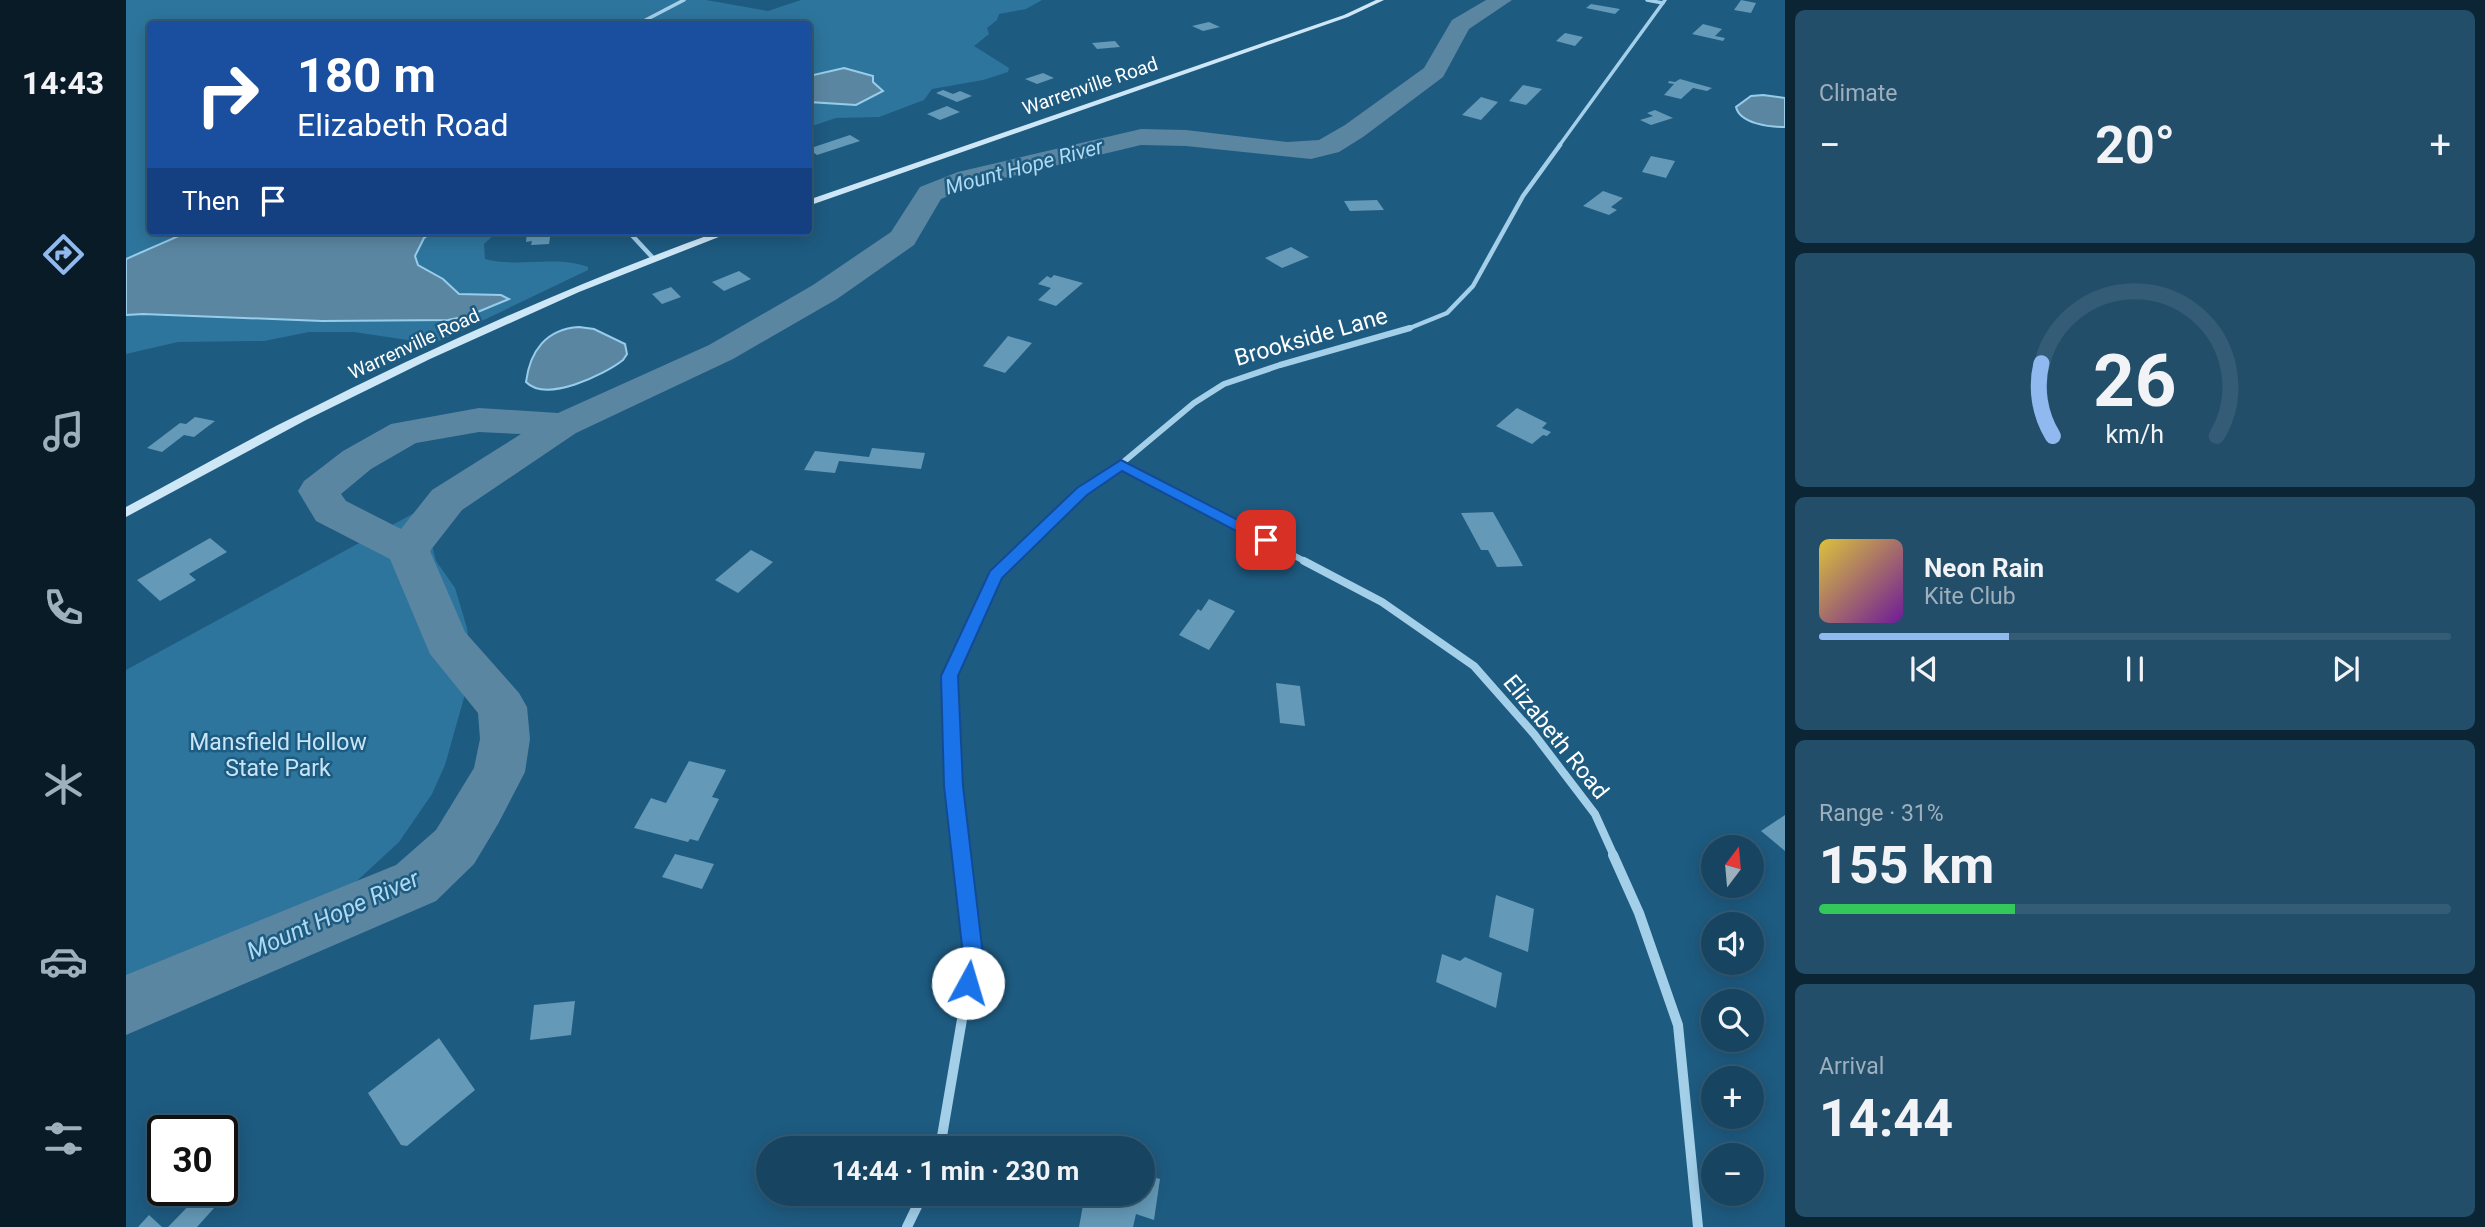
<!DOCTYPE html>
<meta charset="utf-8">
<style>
body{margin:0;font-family:Roboto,sans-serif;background:#234e6a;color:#f1f3f6;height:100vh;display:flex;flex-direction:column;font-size:26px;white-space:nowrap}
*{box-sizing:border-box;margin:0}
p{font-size:23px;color:#9eb0bd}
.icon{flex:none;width:38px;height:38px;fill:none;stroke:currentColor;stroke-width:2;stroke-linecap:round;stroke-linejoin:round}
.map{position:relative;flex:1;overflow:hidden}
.panel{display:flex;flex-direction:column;gap:10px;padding:10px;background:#0c2535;width:700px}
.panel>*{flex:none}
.top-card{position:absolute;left:21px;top:21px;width:665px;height:214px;border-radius:7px;box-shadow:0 4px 18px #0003,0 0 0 2px #355c76;background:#1a4fa0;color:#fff;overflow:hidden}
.needle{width:46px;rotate:16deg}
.buttons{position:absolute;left:1575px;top:835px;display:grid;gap:14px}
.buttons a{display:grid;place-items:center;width:63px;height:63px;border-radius:50%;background:#164461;box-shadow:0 4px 18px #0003,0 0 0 2px #355c76;font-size:35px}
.speed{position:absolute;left:21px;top:1115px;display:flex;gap:14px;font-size:35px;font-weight:700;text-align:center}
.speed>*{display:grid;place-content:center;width:91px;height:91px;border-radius:50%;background:#164461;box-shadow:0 4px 18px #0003,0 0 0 2px #355c76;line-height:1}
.speed .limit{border:4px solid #111;border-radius:10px;background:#fff;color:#111}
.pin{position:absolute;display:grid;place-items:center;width:60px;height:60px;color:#fff;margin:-30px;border-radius:14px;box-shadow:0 4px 10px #0006}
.me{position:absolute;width:77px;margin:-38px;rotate:6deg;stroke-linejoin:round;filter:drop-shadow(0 0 5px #0008)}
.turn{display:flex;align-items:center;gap:24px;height:147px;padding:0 35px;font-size:32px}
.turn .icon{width:91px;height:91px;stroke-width:2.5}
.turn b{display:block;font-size:49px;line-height:60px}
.then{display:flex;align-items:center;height:66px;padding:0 35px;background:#0003;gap:14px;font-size:26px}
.big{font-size:52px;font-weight:700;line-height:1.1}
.panel .card{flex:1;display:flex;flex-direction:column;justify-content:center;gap:10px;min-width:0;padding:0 24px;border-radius:10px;background:#234e6a}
.panel .dial{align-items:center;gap:0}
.dial svg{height:182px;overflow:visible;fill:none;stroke:#355c76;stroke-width:7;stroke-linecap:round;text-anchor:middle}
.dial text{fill:#f1f3f6;stroke:none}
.song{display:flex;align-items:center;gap:21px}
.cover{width:84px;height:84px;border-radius:10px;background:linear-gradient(135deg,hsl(50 70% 55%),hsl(280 70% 35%))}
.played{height:7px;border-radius:4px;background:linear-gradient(90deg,#90b9f0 30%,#355c76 30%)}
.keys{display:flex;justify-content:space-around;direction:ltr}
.heat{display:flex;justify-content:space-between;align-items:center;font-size:38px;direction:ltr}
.charge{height:10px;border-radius:5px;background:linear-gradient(90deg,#34c759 31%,#355c76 0)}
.trip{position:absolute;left:630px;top:1136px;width:399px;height:70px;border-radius:35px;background:#164461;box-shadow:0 4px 18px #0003,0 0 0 2px #355c76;font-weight:700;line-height:70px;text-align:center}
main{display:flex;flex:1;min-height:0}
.tabs{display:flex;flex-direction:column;width:126px;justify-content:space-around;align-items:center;background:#091b27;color:#9eb0bd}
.tabs .icon{width:49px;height:49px}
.tabs .on{color:#90b9f0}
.tabs b{font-size:32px;color:#f1f3f6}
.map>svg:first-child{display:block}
.green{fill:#2e759d}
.water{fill:#5b86a2;stroke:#97cdea;stroke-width:2}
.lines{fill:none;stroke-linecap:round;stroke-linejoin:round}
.river{fill:#5b86a2;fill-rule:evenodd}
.building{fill:#6499b7}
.street-far4{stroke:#a3cfe9;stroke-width:3.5}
.street-far3{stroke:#a3cfe9;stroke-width:4.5}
.street-far2{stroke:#a3cfe9;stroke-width:6}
.street-far1{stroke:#a3cfe9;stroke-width:8}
.street{stroke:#a3cfe9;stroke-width:10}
.secondary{fill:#cee7f7;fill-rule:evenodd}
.route{fill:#1a73e8;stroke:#114b97;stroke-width:2}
.labels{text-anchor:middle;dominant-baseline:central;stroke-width:5;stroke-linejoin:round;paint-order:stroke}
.far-street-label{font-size:19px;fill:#fff;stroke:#1e5b81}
.far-water-label{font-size:21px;font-style:italic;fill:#afd9f0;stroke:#1e5b81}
.street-label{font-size:23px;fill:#fff;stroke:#1e5b81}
.park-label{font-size:23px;fill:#c7e5f7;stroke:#1e5b81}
.water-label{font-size:24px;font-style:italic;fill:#afd9f0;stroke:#1e5b81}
</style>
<main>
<nav class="tabs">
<b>14:43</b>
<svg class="icon on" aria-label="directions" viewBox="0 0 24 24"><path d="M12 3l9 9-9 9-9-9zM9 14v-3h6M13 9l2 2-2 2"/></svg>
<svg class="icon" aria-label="music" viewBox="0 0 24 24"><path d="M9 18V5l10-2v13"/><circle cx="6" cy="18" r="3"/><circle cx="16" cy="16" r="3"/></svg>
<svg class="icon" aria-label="phone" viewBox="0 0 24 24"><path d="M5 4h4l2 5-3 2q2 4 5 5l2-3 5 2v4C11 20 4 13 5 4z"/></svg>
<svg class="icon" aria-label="climate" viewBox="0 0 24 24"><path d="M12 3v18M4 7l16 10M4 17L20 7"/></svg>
<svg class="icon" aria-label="car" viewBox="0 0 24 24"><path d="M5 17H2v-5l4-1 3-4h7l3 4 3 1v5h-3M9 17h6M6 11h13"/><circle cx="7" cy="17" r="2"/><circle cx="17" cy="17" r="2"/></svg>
<svg class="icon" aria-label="filters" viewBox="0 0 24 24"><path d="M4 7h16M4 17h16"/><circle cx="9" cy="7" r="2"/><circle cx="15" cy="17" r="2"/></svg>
</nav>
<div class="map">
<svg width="1659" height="1227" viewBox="0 0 1659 1227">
<rect width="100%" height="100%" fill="#1e5b81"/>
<g class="green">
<path d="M0 0H580L642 11 675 0H916L900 9 873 14 871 20 861 28 863 34 848 46 883 68 882 72 857 80 806 89 798 100 753 117 710 118 683 127V102L734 104 756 89 746 82 747 76 722 68 683 76 682 24H24V231H256L114 316 196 321 322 320 342 316 375 295 333 294 317 279 292 265 289 256 298 238 308 231H372L358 244 359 259C393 268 429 255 462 267V270L316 340 302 343 228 332H183L138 341 52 342 0 354Z"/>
<path d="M292 511 304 538 310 561 329 588 341 628 344 652 341 687 319 765 306 794 273 842 221 890 142 941 0 1023V670Z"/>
</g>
<g class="water">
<path d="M718 68 747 76V82L757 91 730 105 683 102V76Z"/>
<path d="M1637 95 1659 98V127C1644 127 1614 124 1610 107L1625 96Z"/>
<path d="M64 231H308L298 238 289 256 292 265 317 279 333 294 375 295 383 299 342 316 322 320 196 321 17 314 0 315V259Z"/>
<path d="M453 327 468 329 499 344 501 354 497 360C478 375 420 403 400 382 404 351 420 329 453 327Z"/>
</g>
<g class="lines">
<path class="river" d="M1360 0H1386L1343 29 1317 77 1237 137 1213 152 1185 159 1060 146 1015 145 852 184 815 199 788 245 711 299 607 359 450 433 336 510 304 551 339 632 393 693 401 707 404 739 399 772 372 824 348 864 310 901 0 1035V975L270 865 310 830 348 768 354 739 352 713 304 654 264 559 190 521 172 491 178 481 217 451 265 424 353 408 432 413 583 345 687 285 765 232 794 187 832 172 1015 129 1060 130 1161 142 1193 140 1219 125 1298 68 1326 20ZM353 432 395 434 306 490 275 529 220 501 215 494 245 469 290 443Z"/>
</g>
<g class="building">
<path d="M1615 0 1630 3 1625 13 1608 10Z"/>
<path d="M1465 4 1494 9 1489 14 1460 8Z"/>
<path d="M1083 22 1094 27 1077 31 1066 26Z"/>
<path d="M1577 24 1596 29 1589 36 1599 38 1597 41 1566 34Z"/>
<path d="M1439 33 1457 37 1449 46 1430 41Z"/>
<path d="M989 41 994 47 971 49 966 43Z"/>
<path d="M917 73 928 78 911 84 899 79Z"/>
<path d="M1554 79 1586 88 1581 91 1567 88 1555 99 1538 95 1548 84 1542 83 1543 81 1549 82Z"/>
<path d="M1397 85 1416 89 1400 105 1383 101Z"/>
<path d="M817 90 827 94 834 91 846 96 831 102 810 93Z"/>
<path d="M1355 97 1372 102 1355 120 1336 115Z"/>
<path d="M821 106 834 112 814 120 801 114Z"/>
<path d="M1529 110 1547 118 1525 125 1514 120 1527 116 1521 113Z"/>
<path d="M724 135 734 141 691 155 682 149Z"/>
<path d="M1525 156 1549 161 1540 178 1516 172Z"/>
<path d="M1477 191 1497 198 1485 207 1491 210 1483 215 1457 206Z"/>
<path d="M1251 200 1258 210 1224 211 1218 201Z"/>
<path d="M401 231H425L423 244 405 245 406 241 400 242Z"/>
<path d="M1165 247 1183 257 1156 268 1139 258Z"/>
<path d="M613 271 625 279 598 291 586 282Z"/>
<path d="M928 275 957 283 930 306 912 300 925 288 912 284 921 276 925 278Z"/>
<path d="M545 287 555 297 536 304 526 294Z"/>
<path d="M882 336 906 343 879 373 857 366Z"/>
<path d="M1391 408 1421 423 1416 428 1425 432 1421 436 1417 435 1406 444 1370 426Z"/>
<path d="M69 417 89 421 68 437 58 435 36 452 21 448 54 423 60 424Z"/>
<path d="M746 448 799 453 795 469 713 461 709 473 678 470 689 451 743 457Z"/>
<path d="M1367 512 1390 553 1397 566 1371 567 1362 550H1355L1335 513Z"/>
<path d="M84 538 101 552 63 574 70 580 34 601 11 580Z"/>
<path d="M625 550 647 562 612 593 589 580Z"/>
<path d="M1083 599 1109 611 1083 650 1053 635 1072 609 1075 611Z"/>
<path d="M1150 683 1174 686 1179 726 1154 723Z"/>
<path d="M563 761 600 770 586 797 593 799 572 841 564 839 562 842 508 828 525 798 540 803Z"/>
<path d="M1659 815V851L1635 831Z"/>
<path d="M549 854 588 864 576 889 536 877Z"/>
<path d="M1370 895 1408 909 1402 952 1363 937Z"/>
<path d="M1316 954 1334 961 1339 957 1376 973 1370 1008 1310 982Z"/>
<path d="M449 1001 445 1035 404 1040 408 1005Z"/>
<path d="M313 1038 349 1090 281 1146 275 1145 242 1093Z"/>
<path d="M1017 1174 1034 1179 1028 1220 1010 1214 1007 1227H953L959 1194H1017Z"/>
<path d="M74 1194 89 1207 71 1227H42Z"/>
<path d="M23 1215 36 1227H12Z"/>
</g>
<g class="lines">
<g class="street-far4">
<path d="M1521 0 1537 3"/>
<path d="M512 24 558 0"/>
<path d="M1433 146 1539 0"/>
</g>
<g class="street-far3">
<path d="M502 231 527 258"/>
<path d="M1279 330 1321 313 1347 286 1397 196 1434 145"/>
</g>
<g class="street-far2">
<path d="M995 464 1182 563"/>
<path d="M883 563 956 492 995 464 1068 403 1098 384 1154 365 1284 328"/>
</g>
<g class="street-far1">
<path d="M1178 561 1256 602 1348 666 1408 734 1469 814 1488 856"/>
<path d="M835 856 827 786 823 676 870 575 885 561"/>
</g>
<g class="street">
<path d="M1487 855 1513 913 1552 1025 1572 1227"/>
<path d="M814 1148 847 955 835 855"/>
<path d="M781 1227 797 1194"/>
</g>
<g class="secondary">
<path d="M1250 0H1258L1222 17 682 206V200L1218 15Z"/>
<path d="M594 231H608L453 292 304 359 180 420 0 517V507C58 476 115 443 174 414 310 345 450 283 594 231Z"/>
</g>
</g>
<path class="route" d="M995 460 1145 537 1147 540 1140 545 1135 544 996 471 961 495 876 578 832 676 837 786 857 955 850 990 842 993 835 990 832 983 837 955 818 786 815 676 864 571 951 488Z"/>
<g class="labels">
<g class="far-street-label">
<text transform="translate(964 86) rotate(-19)">Warrenville Road</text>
<text transform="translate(288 344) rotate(-25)">Warrenville Road</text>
</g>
<g class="far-water-label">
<text transform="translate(898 167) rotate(-15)">Mount Hope River</text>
</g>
<g class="street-label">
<text transform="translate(1185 337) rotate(-16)">Brookside Lane</text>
<text transform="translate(1430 737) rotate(51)">Elizabeth Road</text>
</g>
<g class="park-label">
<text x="152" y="742">Mansfield Hollow<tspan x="152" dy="26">State Park</tspan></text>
</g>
<g class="water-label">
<text transform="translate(207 915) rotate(-24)">Mount Hope River</text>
</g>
</g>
</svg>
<div class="buttons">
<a><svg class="needle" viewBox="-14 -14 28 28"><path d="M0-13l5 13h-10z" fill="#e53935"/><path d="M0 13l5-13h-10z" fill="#9eb0bd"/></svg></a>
<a><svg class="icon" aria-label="sound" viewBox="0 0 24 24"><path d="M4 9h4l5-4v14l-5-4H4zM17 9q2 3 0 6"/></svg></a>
<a><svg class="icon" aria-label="search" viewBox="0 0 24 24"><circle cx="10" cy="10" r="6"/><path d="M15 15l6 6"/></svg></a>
<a>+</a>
<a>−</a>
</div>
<div class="speed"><div class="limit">30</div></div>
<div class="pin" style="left:1140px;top:540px;background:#d93025"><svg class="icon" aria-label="arrive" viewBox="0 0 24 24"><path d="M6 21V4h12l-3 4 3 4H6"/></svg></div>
<svg class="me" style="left:842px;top:983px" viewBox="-20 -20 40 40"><circle r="19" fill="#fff"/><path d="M0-13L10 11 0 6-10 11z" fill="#1a73e8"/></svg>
<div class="trip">14:44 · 1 min · 230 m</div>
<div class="top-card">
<div class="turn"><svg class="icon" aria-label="right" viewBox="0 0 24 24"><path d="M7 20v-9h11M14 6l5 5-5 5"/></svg><div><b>180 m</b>Elizabeth Road</div></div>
<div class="then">Then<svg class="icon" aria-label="arrive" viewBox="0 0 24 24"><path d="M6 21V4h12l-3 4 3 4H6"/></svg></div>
</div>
</div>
<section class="panel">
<div class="card"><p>Climate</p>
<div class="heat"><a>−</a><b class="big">20°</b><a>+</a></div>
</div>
<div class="card dial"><svg viewBox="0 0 100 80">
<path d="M14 69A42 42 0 1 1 86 69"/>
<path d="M14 69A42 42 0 0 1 9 37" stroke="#90b9f0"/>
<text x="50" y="56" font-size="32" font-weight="700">26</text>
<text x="50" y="72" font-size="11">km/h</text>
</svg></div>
<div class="card">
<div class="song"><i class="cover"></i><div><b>Neon Rain</b><p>Kite Club</p></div></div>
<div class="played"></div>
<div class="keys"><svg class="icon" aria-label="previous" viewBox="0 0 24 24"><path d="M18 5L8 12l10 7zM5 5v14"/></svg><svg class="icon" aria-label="pause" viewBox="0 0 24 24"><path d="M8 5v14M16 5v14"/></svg><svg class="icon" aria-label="next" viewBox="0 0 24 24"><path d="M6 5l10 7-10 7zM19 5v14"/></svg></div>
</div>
<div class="card"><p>Range · 31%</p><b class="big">155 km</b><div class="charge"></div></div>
<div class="card"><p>Arrival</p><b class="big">14:44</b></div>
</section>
</main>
